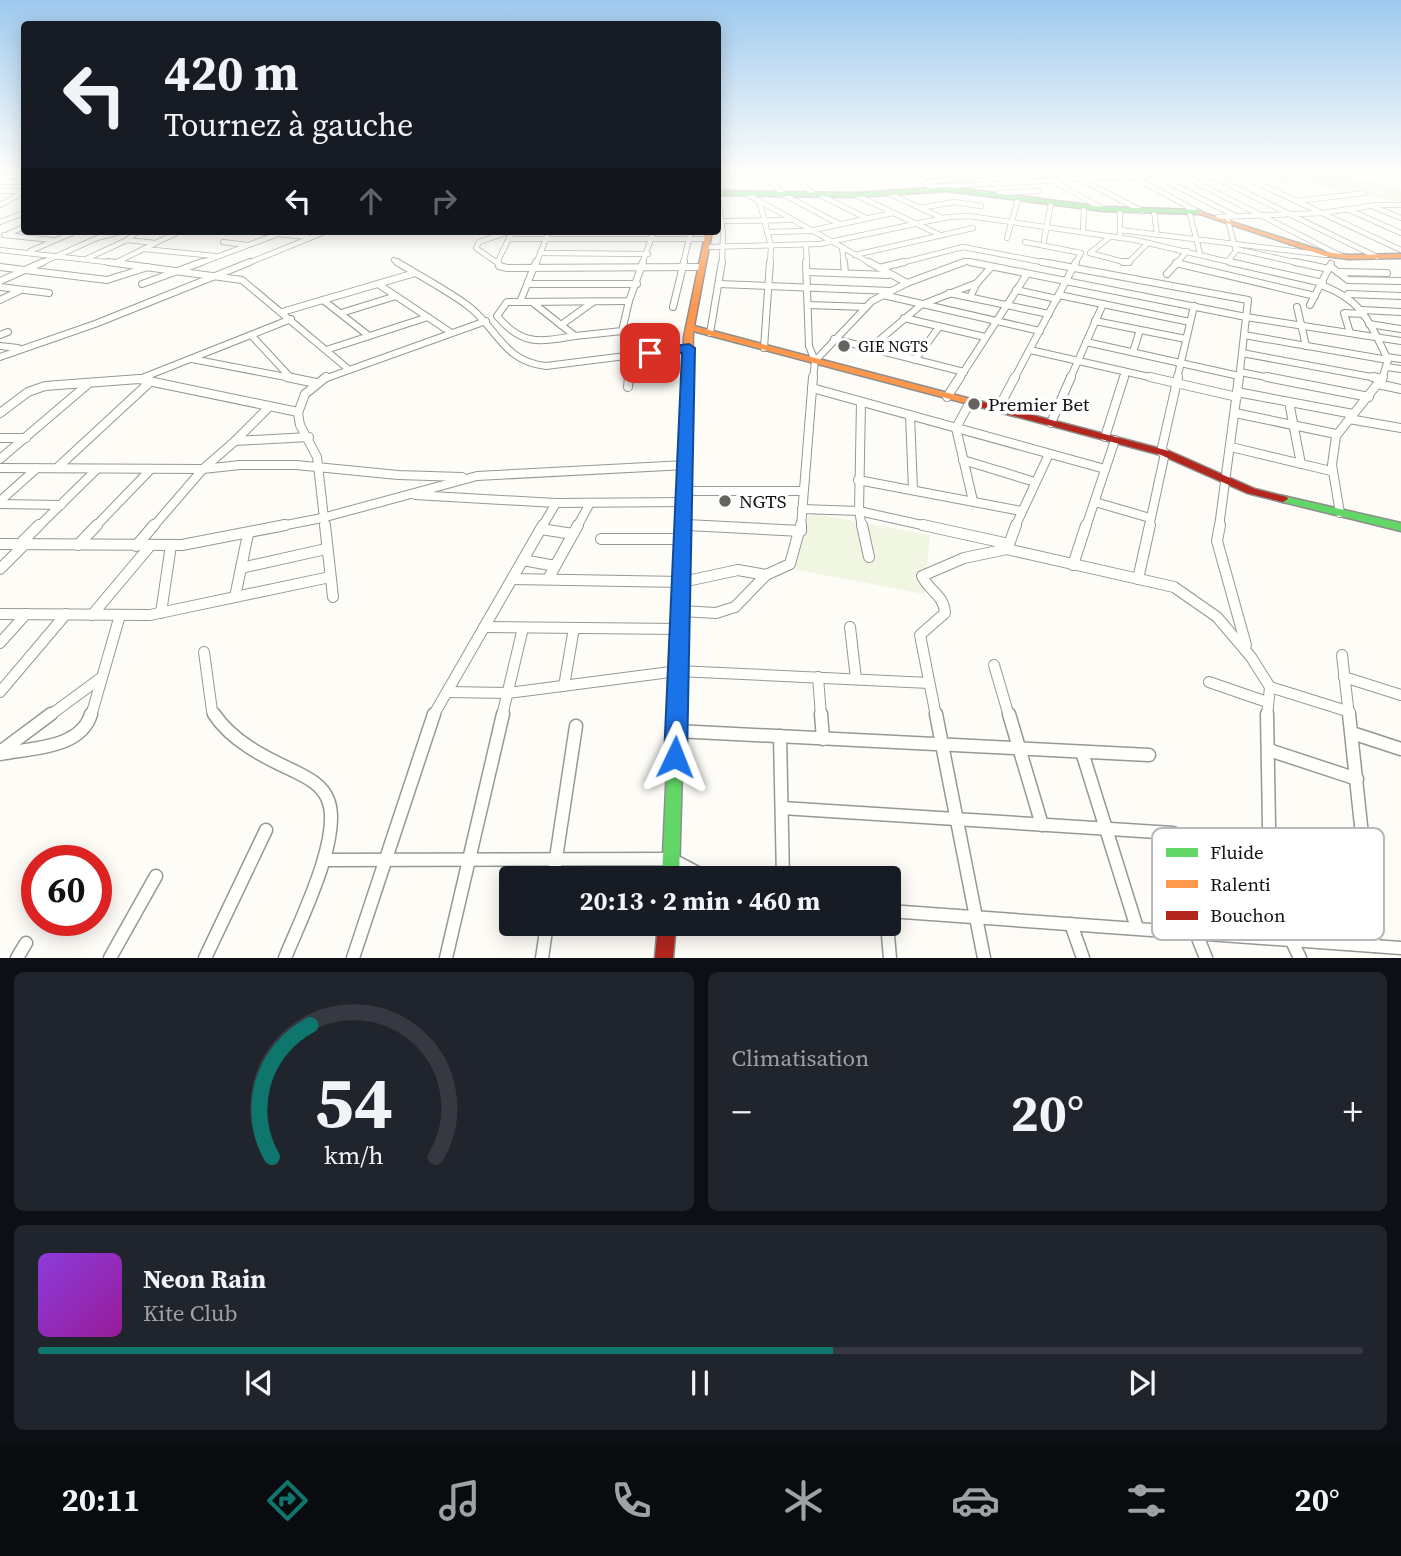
<!DOCTYPE html>
<html lang="fr">
<meta charset="utf-8">
<style>
body{margin:0;font-family:"Source Serif 4",serif;background:#20242c;color:#f1f3f6;height:100vh;display:flex;flex-direction:column;font-size:26px;white-space:nowrap}
*{box-sizing:border-box;margin:0}
p{font-size:23px;color:#9ea1a6}
.icon{flex:none;width:38px;height:38px;fill:none;stroke:currentColor;stroke-width:2;stroke-linecap:round;stroke-linejoin:round}
.map{position:relative;height:958px;overflow:hidden}
.details{display:flex;flex-direction:column;gap:14px;padding:14px;background:#0d0f14;flex:1}
.details>*{flex:none}
.top-card{position:absolute;left:21px;top:21px;width:700px;height:214px;border-radius:7px;box-shadow:0 4px 18px #0003;background:#171b24;color:#f1f3f6;overflow:hidden}
.speed{position:absolute;left:21px;top:845px;display:flex;gap:14px;font-size:35px;font-weight:700;text-align:center}
.speed>*{display:grid;place-content:center;width:91px;height:91px;border-radius:50%;background:#171b24;box-shadow:0 4px 18px #0003;line-height:1}
.speed .limit{border:10px solid #d22;background:#fff;color:#111}
.pin{position:absolute;display:grid;place-items:center;width:60px;height:60px;color:#fff;margin:-30px;border-radius:14px;box-shadow:0 4px 10px #0006}
.me{position:absolute;width:77px;margin:-38px;rotate:2deg;stroke-linejoin:round;filter:drop-shadow(0 0 5px #0008)}
.turn{display:flex;align-items:center;gap:24px;height:147px;padding:0 28px;font-size:32px}
.turn .icon{width:91px;height:91px;stroke-width:2.5}
.turn b{display:block;font-size:49px;line-height:60px}
.lanes{display:flex;align-items:center;height:66px;padding:0 28px;background:#0003;justify-content:center;gap:35px;direction:ltr}
.lanes .off{opacity:.35}
.big{font-size:52px;font-weight:700;line-height:1.1}
.details .widget{flex:1;display:flex;flex-direction:column;justify-content:center;gap:10px;min-width:0;padding:0 24px;border-radius:10px;background:#20242c}
.details .dial{align-items:center;gap:0}
.dial svg{height:182px;overflow:visible;fill:none;stroke:#363941;stroke-width:7;stroke-linecap:round;text-anchor:middle}
.dial text{fill:#f1f3f6;stroke:none}
.song{display:flex;align-items:center;gap:21px}
.cover{width:84px;height:84px;border-radius:10px;background:linear-gradient(135deg,hsl(270 70% 55%),hsl(300 70% 35%))}
.played{height:7px;border-radius:4px;background:linear-gradient(90deg,#0f766e 60%,#363941 60%)}
.keys{display:flex;justify-content:space-around;direction:ltr}
.heat{display:flex;justify-content:space-between;align-items:center;font-size:38px;direction:ltr}
.details .tiles{flex:1;display:grid;gap:14px;grid-template-columns:1fr 1fr}
.widget:last-child{grid-column:span 2}
.trip{position:absolute;left:499px;top:866px;width:402px;height:70px;border-radius:7px;background:#171b24;box-shadow:0 4px 18px #0003;font-weight:700;line-height:70px;text-align:center}
.menu{display:flex;height:112px;justify-content:space-around;align-items:center;background:#090b0e;color:#9ea1a6}
.menu .icon{width:49px;height:49px}
.menu .current{color:#0f766e}
.menu b{font-size:32px;color:#f1f3f6}
.map>svg:first-child{display:block}
.green{fill:#e7f3d7}
.pitch{fill:#f0f6e1}
.lines{fill:none;stroke-linecap:round;stroke-linejoin:round}
.street-far4-casing{stroke:#979795;stroke-width:6}
.street-far3-casing{stroke:#979795;stroke-width:8}
.street-far2-casing{stroke:#979795;stroke-width:10}
.street-far1-casing{stroke:#979795;stroke-width:12}
.street-casing{stroke:#979795;stroke-width:15}
.fast-casing{stroke:#8e8d8b;stroke-width:3}
.slow-casing{stroke:#8e8d8b;stroke-width:3}
.jam-casing{stroke:#8e8d8b;stroke-width:3}
.street-far4{stroke:#fffffe;stroke-width:4.5}
.street-far3{stroke:#fffffe;stroke-width:6}
.street-far2{stroke:#fffffe;stroke-width:8}
.street-far1{stroke:#fffffe;stroke-width:10}
.street{stroke:#fffffe;stroke-width:12}
.fast{fill:#63d668;fill-rule:evenodd}
.slow{fill:#ff974d;fill-rule:evenodd}
.jam{fill:#b3261e;fill-rule:evenodd}
.route{fill:#1a73e8;stroke:#114b97;stroke-width:2}
.poi-dot{fill:#646362;stroke:#fff;stroke-width:2.5}
.labels{text-anchor:middle;dominant-baseline:central;stroke-width:7;stroke-linejoin:round;paint-order:stroke}
.far-poi-label{font-size:16px;fill:#111;stroke:#fff;text-anchor:start}
.poi-label{font-size:19px;fill:#111;stroke:#fff;text-anchor:start}
.key{fill:#fff;stroke:#b8b8b8;stroke-width:2}
.key-label{font-size:19px;fill:#111}
</style>
<div class="map">
<svg width="1401" height="958" viewBox="0 0 1401 958">
<rect width="100%" height="100%" fill="#fdfcf7"/>
<path class="green" d="M1267 172C1313 172 1357 174 1401 190V202L1349 193Z"/>
<path class="pitch" d="M809 513 930 535 924 594 793 569Z"/>
<g class="lines">
<defs>
<g id="street-far4">
<path d="M761 172 783 194 839 224"/>
<path d="M791 172 814 195"/>
<path d="M910 172 928 185"/>
<path d="M1176 172 1341 256"/>
<path d="M1204 172 1377 257"/>
<path d="M1234 172 1401 250"/>
<path d="M1265 172 1284 181"/>
<path d="M1153 174 1235 216"/>
<path d="M718 177 799 172"/>
<path d="M1134 177 1196 211"/>
<path d="M0 178 24 173"/>
<path d="M1187 178 1241 175"/>
<path d="M1053 181 1103 209"/>
<path d="M1084 181 1142 211"/>
<path d="M0 182H24"/>
<path d="M924 182 1016 172"/>
<path d="M930 187 1157 175"/>
<path d="M0 191H24"/>
<path d="M888 193 942 218"/>
<path d="M999 193 1039 191"/>
<path d="M747 194 872 264"/>
<path d="M820 195 866 218"/>
<path d="M856 195 940 235"/>
<path d="M718 199 723 233 722 264"/>
<path d="M759 200 771 246 770 264"/>
<path d="M1298 201 1364 193"/>
<path d="M0 205 24 192"/>
<path d="M1374 207 1401 218"/>
<path d="M920 208 954 202 981 206"/>
<path d="M1347 209 1401 233"/>
<path d="M1120 210V235"/>
<path d="M1189 210 1200 254"/>
<path d="M1154 211 1157 235"/>
<path d="M1218 217 1322 213 1377 205H1401"/>
<path d="M724 221 790 220"/>
<path d="M1228 221 1236 251 1228 261"/>
<path d="M0 222 24 213"/>
<path d="M1120 230 1326 255"/>
<path d="M249 231 307 237"/>
<path d="M768 232 809 231 893 213"/>
<path d="M1083 232 1084 207"/>
<path d="M8 234 24 227"/>
<path d="M4 235 52 240"/>
<path d="M1007 238 1018 199"/>
<path d="M509 239H708"/>
<path d="M127 240 155 243"/>
<path d="M1044 241 1051 203"/>
<path d="M223 242 247 245"/>
<path d="M1025 242 1081 253 1075 264"/>
<path d="M806 245 807 264"/>
<path d="M706 247 820 244 948 217 969 216 1135 240 1238 264"/>
<path d="M842 247 844 264"/>
<path d="M144 249 215 256"/>
<path d="M1236 249 1303 264"/>
<path d="M0 250 124 264"/>
<path d="M30 251 77 231"/>
<path d="M540 253 648 254"/>
<path d="M1090 253 1128 263 1148 243"/>
<path d="M1090 253 1111 236"/>
<path d="M855 255 973 228"/>
<path d="M86 259 127 240 138 231"/>
<path d="M394 260 400 264"/>
<path d="M498 261 511 234"/>
<path d="M117 262 180 231"/>
<path d="M39 264 97 238 123 231"/>
<path d="M198 264 286 231"/>
<path d="M246 264 327 231"/>
<path d="M499 264 476 248 479 242 511 231"/>
<path d="M536 264 549 231"/>
<path d="M642 264 654 231"/>
<path d="M683 264 691 231"/>
<path d="M897 264 963 247 1052 264"/>
<path d="M959 264 966 261 979 264"/>
<path d="M1176 264 1187 251"/>
</g>
<g id="street-far3">
<path d="M108 262 242 280 347 368"/>
<path d="M397 262C420 276 445 289 467 305 498 328 502 361 546 366L689 348"/>
<path d="M498 262 499 266 507 268 702 267"/>
<path d="M536 262 520 302 629 301 643 262"/>
<path d="M806 262 809 346 815 361 813 379"/>
<path d="M844 262 845 273"/>
<path d="M869 262 907 283"/>
<path d="M970 262 1246 317 1401 341"/>
<path d="M1042 262 1248 300 1239 379"/>
<path d="M1123 262H1129"/>
<path d="M1230 262 1323 283"/>
<path d="M1295 262 1329 269"/>
<path d="M1176 263 1315 296"/>
<path d="M1330 266 1348 280 1401 281"/>
<path d="M0 267 107 280 148 267"/>
<path d="M879 268 904 262"/>
<path d="M807 272 888 275"/>
<path d="M1338 272 1387 273"/>
<path d="M1167 274 1178 262"/>
<path d="M0 281 43 262"/>
<path d="M142 284 202 262"/>
<path d="M378 284 450 332"/>
<path d="M528 284H637"/>
<path d="M719 284 891 291"/>
<path d="M1321 285C1363 300 1370 323 1388 360L1382 379"/>
<path d="M0 287 49 293"/>
<path d="M1016 290 1057 299"/>
<path d="M949 293 1049 314"/>
<path d="M1348 294 1401 296"/>
<path d="M883 295 1040 331"/>
<path d="M1059 295 1190 322"/>
<path d="M970 297 977 283 991 267"/>
<path d="M0 300 19 291"/>
<path d="M323 300 369 336"/>
<path d="M520 302H507L497 316C522 346 539 342 575 336"/>
<path d="M532 302 575 336 622 331 629 301"/>
<path d="M808 305 866 307"/>
<path d="M1310 305 1331 264"/>
<path d="M673 307 684 262"/>
<path d="M1297 307 1306 346"/>
<path d="M1362 310 1401 312"/>
<path d="M282 312 415 273"/>
<path d="M341 313 396 296"/>
<path d="M904 318 985 337"/>
<path d="M1095 321 1186 339"/>
<path d="M1369 324 1401 329"/>
<path d="M561 325 593 302"/>
<path d="M710 333 722 262"/>
<path d="M1350 333 1344 313 1364 314"/>
<path d="M0 335 8 332"/>
<path d="M251 335 291 378"/>
<path d="M1244 335 1388 360"/>
<path d="M834 339 964 372"/>
<path d="M1086 342 1239 376"/>
<path d="M0 346 18 348"/>
<path d="M764 348 770 262"/>
<path d="M870 348 921 305 977 283"/>
<path d="M326 350 428 317"/>
<path d="M1030 350 1158 379"/>
<path d="M1133 352 1140 330"/>
<path d="M1242 353 1382 379"/>
<path d="M0 357 95 324 250 262"/>
<path d="M1386 357 1401 359"/>
<path d="M192 359 296 379"/>
<path d="M915 360 939 327"/>
<path d="M815 361 872 301 907 283 964 262"/>
<path d="M1387 367 1401 369"/>
<path d="M1240 372 1276 379"/>
<path d="M142 378 291 319"/>
<path d="M324 379 486 321"/>
<path d="M629 379 630 356"/>
<path d="M959 379 1027 274"/>
<path d="M1014 379 1076 262"/>
<path d="M1070 379 1103 304"/>
<path d="M1124 379 1126 372"/>
<path d="M1177 379 1194 306"/>
</g>
<g id="street-far2">
<path d="M287 377 316 383"/>
<path d="M1150 377 1237 397"/>
<path d="M1267 377 1369 397"/>
<path d="M1373 377 1382 379"/>
<path d="M1378 384 1401 389"/>
<path d="M628 387 629 377"/>
<path d="M812 388 1105 469"/>
<path d="M1237 392 1353 414"/>
<path d="M947 397 960 377"/>
<path d="M861 402 859 511 862 527"/>
<path d="M970 402 956 428 973 501"/>
<path d="M1289 402 1301 464"/>
<path d="M998 409 1015 377"/>
<path d="M0 413 28 392 45 386 139 379 298 412"/>
<path d="M1235 413 1336 434"/>
<path d="M910 415 913 490"/>
<path d="M1349 419 1401 428"/>
<path d="M1051 423 1071 377"/>
<path d="M1105 437 1124 377"/>
<path d="M0 438H26"/>
<path d="M235 441 270 406"/>
<path d="M1231 447 1331 471"/>
<path d="M1161 452 1178 377"/>
<path d="M0 459 88 384"/>
<path d="M963 460 1035 482"/>
<path d="M0 468 203 469 240 465H296L398 475 462 477"/>
<path d="M57 468 151 381"/>
<path d="M858 480 1021 511"/>
<path d="M685 491H802"/>
<path d="M415 495 556 503 685 502"/>
<path d="M0 501 37 468"/>
<path d="M1095 502 1150 518"/>
<path d="M0 504 61 505"/>
<path d="M802 509 859 511 931 527"/>
<path d="M1340 513 1332 465 1336 436 1383 377"/>
<path d="M684 525 722 527"/>
<path d="M38 527 97 469"/>
<path d="M95 527 151 469"/>
<path d="M153 527 203 469 235 441 309 437"/>
<path d="M276 527 322 518 477 476 686 465"/>
<path d="M325 527 317 457 300 425 298 413 305 394 326 377"/>
<path d="M542 527 556 503"/>
<path d="M577 527 590 503"/>
<path d="M801 527 813 377"/>
<path d="M1015 527 1049 454"/>
<path d="M1086 527 1115 440"/>
<path d="M1149 527 1165 453"/>
<path d="M1219 527 1239 377"/>
</g>
<g id="street-far1">
<path d="M325 525 333 597"/>
<path d="M687 525 801 531V525"/>
<path d="M862 525 869 557"/>
<path d="M923 525 1009 544"/>
<path d="M1220 525 1217 541 1246 645"/>
<path d="M541 529 573 534"/>
<path d="M601 539H683"/>
<path d="M0 544 182 545 285 525"/>
<path d="M20 544 39 525"/>
<path d="M78 545 97 525"/>
<path d="M136 546 154 525"/>
<path d="M1008 547 1016 525"/>
<path d="M523 560 555 566"/>
<path d="M1073 565 1086 525"/>
<path d="M241 568 326 549"/>
<path d="M0 569 25 544"/>
<path d="M512 579 682 582 738 570 766 575"/>
<path d="M548 579 578 525"/>
<path d="M1138 579 1150 525"/>
<path d="M235 597 248 534"/>
<path d="M681 611 716 613 735 607 766 575 790 564 799 531"/>
<path d="M161 613 171 545"/>
<path d="M0 614 150 615 330 577"/>
<path d="M92 615 150 546"/>
<path d="M484 627 680 629"/>
<path d="M850 627 856 679"/>
<path d="M0 643 26 614"/>
<path d="M204 652 212 711 216 716"/>
<path d="M1342 655 1349 716"/>
<path d="M994 665 1009 716"/>
<path d="M818 677 821 716"/>
<path d="M1344 677 1401 695"/>
<path d="M1209 682 1267 702"/>
<path d="M564 686 574 628"/>
<path d="M1270 687 1350 712"/>
<path d="M0 692 66 614"/>
<path d="M447 692 508 693 678 671 929 683"/>
<path d="M49 716 102 677"/>
<path d="M91 716 120 615"/>
<path d="M433 716 543 525"/>
<path d="M502 716 523 628"/>
<path d="M936 716 920 635 945 613C944 595 929 591 922 576L964 558 1007 549 1174 587 1217 617 1251 657 1270 687 1267 716"/>
</g>
<g id="street">
<path d="M214 714C232 741 264 757 292 770 306 777 322 784 328 800 343 836 299 923 285 958"/>
<path d="M821 714 823 739"/>
<path d="M936 714 984 958"/>
<path d="M1009 714 1042 825"/>
<path d="M1267 714 1271 938"/>
<path d="M1349 714 1374 946"/>
<path d="M676 731 1149 755"/>
<path d="M1352 733 1401 749"/>
<path d="M780 736 783 878"/>
<path d="M1269 750 1357 779"/>
<path d="M0 752 51 714"/>
<path d="M1082 752 1137 928"/>
<path d="M0 754C30 748 81 749 91 714"/>
<path d="M782 808 1173 833 1269 867"/>
<path d="M324 860 671 859 707 878"/>
<path d="M553 878 576 726"/>
<path d="M889 911 1401 948"/>
<path d="M887 924 890 958"/>
<path d="M1071 924 1083 958"/>
<path d="M1196 933 1206 958"/>
<path d="M1291 939 1300 958"/>
<path d="M17 958 26 943"/>
<path d="M110 958 156 876"/>
<path d="M205 958 266 830"/>
<path d="M353 958 434 714"/>
<path d="M446 958 503 714"/>
<path d="M542 958 547 924"/>
</g>
<g id="fast">
<path d="M948 187 1103 207 1199 210 1202 212 1199 214 1103 211 948 191 856 197 718 195V191L856 193Z"/>
<path d="M685 473 690 476 679 878H662L680 476Z"/>
<path d="M1283 496 1401 523V531L1279 501 1278 499 1279 497Z"/>
</g>
<g id="slow">
<path d="M1197 211 1326 252 1348 255 1401 254V258L1348 259 1325 256 1197 213Z"/>
<path d="M706 231H712L694 326 986 403 988 405 986 407H980L693 331 690 476 689 478H681L680 476 684 337Z"/>
</g>
<g id="jam">
<path d="M983 402 1169 451 1255 489 1287 497 1288 499 1283 502 1247 493 1161 455 980 407 978 405Z"/>
<path d="M658 924H676L673 958H655Z"/>
</g>
</defs>
<use href="#street-far4" class="street-far4-casing"/>
<use href="#street-far3" class="street-far3-casing"/>
<use href="#street-far2" class="street-far2-casing"/>
<use href="#street-far1" class="street-far1-casing"/>
<use href="#street" class="street-casing"/>
<use href="#fast" class="fast-casing"/>
<use href="#slow" class="slow-casing"/>
<use href="#jam" class="jam-casing"/>
<use href="#street-far4" class="street-far4"/>
<use href="#street-far3" class="street-far3"/>
<use href="#street-far2" class="street-far2"/>
<use href="#street-far1" class="street-far1"/>
<use href="#street" class="street"/>
<use href="#fast" class="fast"/>
<use href="#slow" class="slow"/>
<use href="#jam" class="jam"/>
</g>
<linearGradient id="sky" x2="0" y2="1"><stop stop-color="#9dc9ee"/><stop offset="0.56" stop-color="#fefefb"/><stop offset="1" stop-color="#fefefb" stop-opacity="0"/></linearGradient>
<rect width="1401" height="306" fill="url(#sky)"/>
<path class="route" d="M689 344 695 348 687 757 683 764 675 767 667 764 664 757 682 353 650 357 643 353 650 349Z"/>
<g class="poi-dot">
<circle cx="844" cy="346" r="7"/>
<circle cx="974" cy="404" r="7"/>
<circle cx="725" cy="501" r="7"/>
</g>
<g class="labels">
<g class="far-poi-label">
<text x="858" y="346">GIE NGTS</text>
</g>
<g class="poi-label">
<text x="988" y="404">Premier Bet</text>
<text x="739" y="501">NGTS</text>
</g>
</g>
<rect x="1152" y="828" width="232" height="112" rx="10" class="key"/>
<rect x="1166" y="848" width="32" height="9" fill="#63d668"/>
<rect x="1166" y="880" width="32" height="8" fill="#ff974d"/>
<rect x="1166" y="911" width="32" height="9" fill="#b3261e"/>
<g class="key-label">
<text x="1210" y="859">Fluide</text>
<text x="1210" y="891">Ralenti</text>
<text x="1210" y="922">Bouchon</text>
</g>
</svg>
<div class="speed"><div class="limit">60</div></div>
<div class="pin" style="left:650px;top:353px;background:#d93025"><svg class="icon" aria-label="arrive" viewBox="0 0 24 24"><path d="M6 21V4h12l-3 4 3 4H6"/></svg></div>
<svg class="me" style="left:675px;top:757px" viewBox="-20 -20 40 40"><path d="M0-17L14 15 0 8-14 15z" fill="#1a73e8" stroke="#fff" stroke-width="4"/></svg>
<div class="trip">20:13 · 2 min · 460 m</div>
<div class="top-card">
<div class="turn"><svg class="icon" aria-label="left" viewBox="0 0 24 24"><path d="M17 20v-9H6M10 6l-5 5 5 5"/></svg><div><b>420 m</b>Tournez à gauche</div></div>
<div class="lanes"><svg class="icon" aria-label="left" viewBox="0 0 24 24"><path d="M17 20v-9H6M10 6l-5 5 5 5"/></svg><svg class="icon off" aria-label="ahead" viewBox="0 0 24 24"><path d="M12 20V5M6 11l6-6 6 6"/></svg><svg class="icon off" aria-label="right" viewBox="0 0 24 24"><path d="M7 20v-9h11M14 6l5 5-5 5"/></svg></div>
</div>
</div>
<section class="details">
<div class="tiles">
<div class="widget dial"><svg viewBox="0 0 100 80">
<path d="M14 69A42 42 0 1 1 86 69"/>
<path d="M14 69A42 42 0 0 1 31 11" stroke="#0f766e"/>
<text x="50" y="56" font-size="32" font-weight="700">54</text>
<text x="50" y="72" font-size="11">km/h</text>
</svg></div>
<div class="widget"><p>Climatisation</p>
<div class="heat"><a>−</a><b class="big">20°</b><a>+</a></div>
</div>
<div class="widget">
<div class="song"><i class="cover"></i><div><b>Neon Rain</b><p>Kite Club</p></div></div>
<div class="played"></div>
<div class="keys"><svg class="icon" aria-label="previous" viewBox="0 0 24 24"><path d="M18 5L8 12l10 7zM5 5v14"/></svg><svg class="icon" aria-label="pause" viewBox="0 0 24 24"><path d="M8 5v14M16 5v14"/></svg><svg class="icon" aria-label="next" viewBox="0 0 24 24"><path d="M6 5l10 7-10 7zM19 5v14"/></svg></div>
</div>
</div>
</section>
<nav class="menu">
<b>20:11</b>
<svg class="icon current" aria-label="directions" viewBox="0 0 24 24"><path d="M12 3l9 9-9 9-9-9zM9 14v-3h6M13 9l2 2-2 2"/></svg>
<svg class="icon" aria-label="music" viewBox="0 0 24 24"><path d="M9 18V5l10-2v13"/><circle cx="6" cy="18" r="3"/><circle cx="16" cy="16" r="3"/></svg>
<svg class="icon" aria-label="phone" viewBox="0 0 24 24"><path d="M5 4h4l2 5-3 2q2 4 5 5l2-3 5 2v4C11 20 4 13 5 4z"/></svg>
<svg class="icon" aria-label="climate" viewBox="0 0 24 24"><path d="M12 3v18M4 7l16 10M4 17L20 7"/></svg>
<svg class="icon" aria-label="car" viewBox="0 0 24 24"><path d="M5 17H2v-5l4-1 3-4h7l3 4 3 1v5h-3M9 17h6M6 11h13"/><circle cx="7" cy="17" r="2"/><circle cx="17" cy="17" r="2"/></svg>
<svg class="icon" aria-label="filters" viewBox="0 0 24 24"><path d="M4 7h16M4 17h16"/><circle cx="9" cy="7" r="2"/><circle cx="15" cy="17" r="2"/></svg>
<b>20°</b>
</nav>
